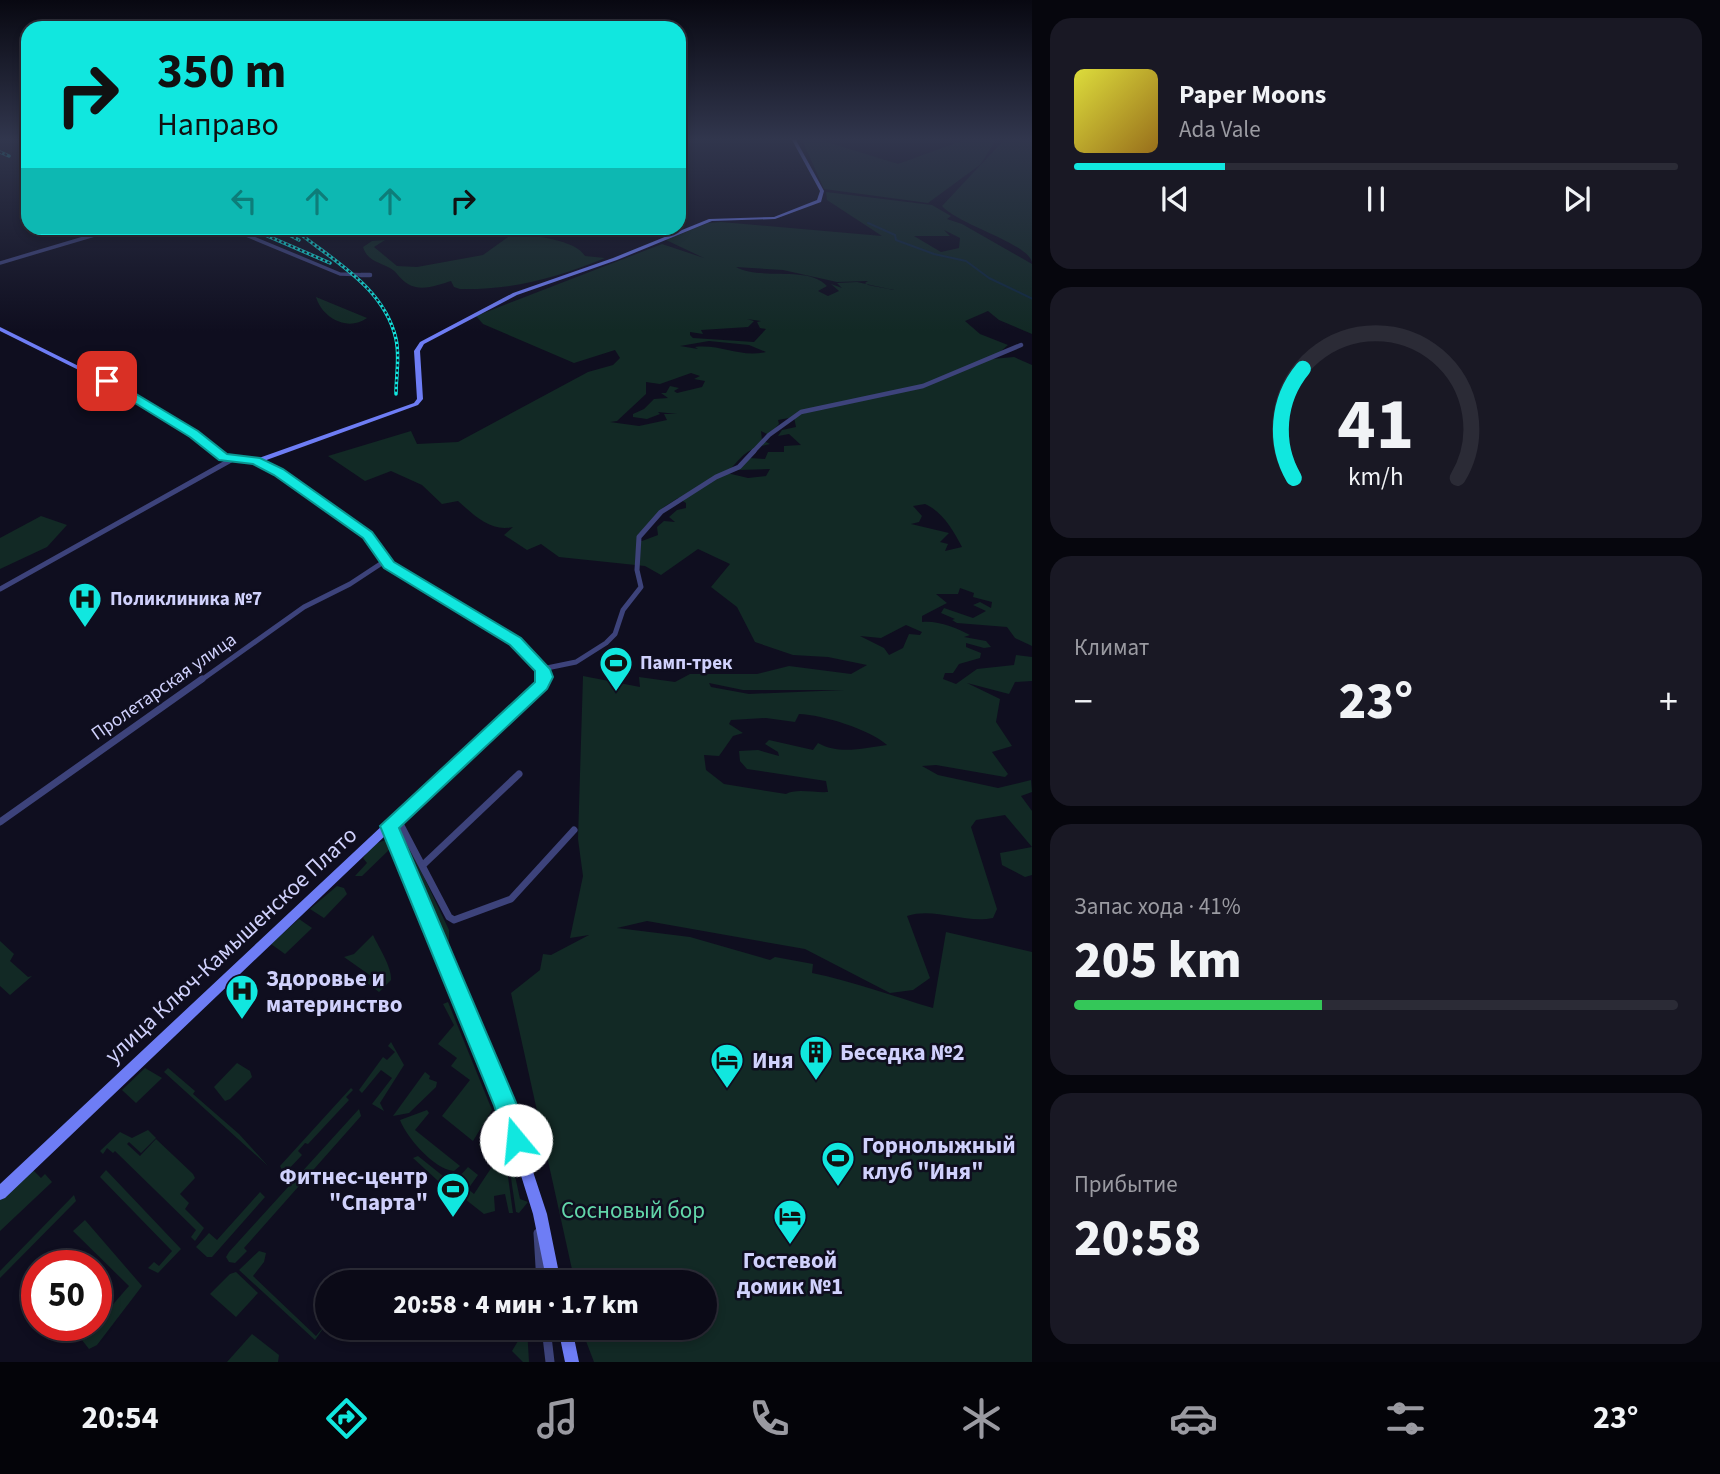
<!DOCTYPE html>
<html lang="ru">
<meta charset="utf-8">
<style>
body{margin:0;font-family:"Source Sans 3",sans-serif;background:#191824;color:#f1f3f6;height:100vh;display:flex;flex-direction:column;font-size:26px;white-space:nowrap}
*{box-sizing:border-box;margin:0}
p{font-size:23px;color:#9a9aa1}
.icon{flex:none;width:38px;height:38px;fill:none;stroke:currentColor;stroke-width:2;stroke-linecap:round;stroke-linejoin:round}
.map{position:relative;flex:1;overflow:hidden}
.sheet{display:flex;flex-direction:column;gap:18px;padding:18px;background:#06060d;width:688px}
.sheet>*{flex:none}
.guide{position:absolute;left:21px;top:21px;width:665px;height:214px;border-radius:21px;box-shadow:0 4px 10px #0003,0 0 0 2px #2b2b36;background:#11e7df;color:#111;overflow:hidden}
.speed{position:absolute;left:21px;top:1250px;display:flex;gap:14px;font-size:35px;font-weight:700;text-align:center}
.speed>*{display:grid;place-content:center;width:91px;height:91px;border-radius:50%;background:#0b0a17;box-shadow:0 4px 10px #0003,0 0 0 2px #2b2b36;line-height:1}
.speed .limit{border:10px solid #d22;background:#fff;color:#111}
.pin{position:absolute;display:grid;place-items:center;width:60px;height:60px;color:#fff;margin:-30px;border-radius:14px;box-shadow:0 4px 10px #0006}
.me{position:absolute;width:77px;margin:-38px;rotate:343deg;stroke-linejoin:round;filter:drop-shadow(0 0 5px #0008)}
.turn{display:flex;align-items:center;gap:24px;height:147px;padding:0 21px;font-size:32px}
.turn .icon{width:91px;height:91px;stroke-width:2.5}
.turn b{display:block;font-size:49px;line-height:60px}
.lanes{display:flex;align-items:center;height:66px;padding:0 21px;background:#0003;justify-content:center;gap:35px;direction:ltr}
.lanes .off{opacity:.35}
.big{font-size:52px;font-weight:800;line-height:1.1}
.sheet .widget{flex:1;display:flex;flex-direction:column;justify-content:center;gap:10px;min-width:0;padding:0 24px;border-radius:21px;background:#191824}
.sheet .dial{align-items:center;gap:0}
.dial svg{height:182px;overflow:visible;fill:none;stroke:#2b2b36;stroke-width:7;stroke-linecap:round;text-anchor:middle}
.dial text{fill:#f1f3f6;stroke:none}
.song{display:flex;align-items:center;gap:21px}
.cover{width:84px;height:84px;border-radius:10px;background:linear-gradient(135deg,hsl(60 70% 55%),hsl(40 70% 35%))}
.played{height:7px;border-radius:4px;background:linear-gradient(90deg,#11e7df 25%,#2b2b36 25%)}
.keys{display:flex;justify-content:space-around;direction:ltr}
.heat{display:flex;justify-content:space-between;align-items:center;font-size:38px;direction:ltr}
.charge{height:10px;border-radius:5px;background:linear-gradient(90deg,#34c759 41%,#2b2b36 0)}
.trip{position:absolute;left:315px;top:1270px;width:402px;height:70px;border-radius:35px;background:#0b0a17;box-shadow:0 4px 10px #0003,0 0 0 2px #2b2b36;font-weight:800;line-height:70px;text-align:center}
.tab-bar{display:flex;height:112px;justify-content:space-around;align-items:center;background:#040409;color:#9a9aa1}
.tab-bar .icon{width:49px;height:49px}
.tab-bar .active{color:#11e7df}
.tab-bar b{font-size:32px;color:#f1f3f6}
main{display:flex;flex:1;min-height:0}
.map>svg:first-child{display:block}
.green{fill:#122925;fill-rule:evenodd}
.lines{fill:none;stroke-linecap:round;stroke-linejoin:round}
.stream{stroke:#112a41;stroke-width:2}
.street-far4{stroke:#3d437b;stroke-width:3.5}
.street-far3{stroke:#3d437b;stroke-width:4.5}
.street-far2{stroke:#3d437b;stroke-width:5}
.street-far1{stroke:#3d437b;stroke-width:7}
.street{stroke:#3d437b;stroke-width:9}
.secondary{fill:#6e7df5;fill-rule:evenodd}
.rail-casing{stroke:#11e7df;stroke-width:3.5}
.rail{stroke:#0f0e1f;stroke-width:2;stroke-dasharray:2.5;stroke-linecap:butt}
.route{fill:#11e7df;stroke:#0b9691;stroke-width:2}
.labels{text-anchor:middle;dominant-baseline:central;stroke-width:5;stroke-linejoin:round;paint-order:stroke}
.poi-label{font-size:19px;font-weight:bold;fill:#d0d1fc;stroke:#0f0e1f;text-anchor:start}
.street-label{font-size:19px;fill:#d0d1fc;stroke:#0f0e1f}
.near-street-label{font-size:23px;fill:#d0d1fc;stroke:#0f0e1f}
.near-poi-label{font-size:23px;font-weight:bold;fill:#d0d1fc;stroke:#0f0e1f;text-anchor:start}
.near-park-label{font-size:23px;fill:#62d6a9;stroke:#0f0e1f}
</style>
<main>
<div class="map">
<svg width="1033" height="1362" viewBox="0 0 1033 1362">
<rect width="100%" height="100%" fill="#0f0e1f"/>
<g class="green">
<path d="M802 140H821L898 164 964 140H996L981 164 928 203 824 189Z"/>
<path d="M1004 140H1032V262C1027 243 959 225 942 206Z"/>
<path d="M826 192 932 205 951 216 947 219 962 224 1032 264V334L999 320 988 311 965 321 980 334 1008 345 992 359 1014 357 1032 365V646L1015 638 1007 627 957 623 952 620 955 619 941 613 944 608 973 618 986 611 973 605 980 602 991 608 992 602 973 597 974 593 960 588 958 594H936L947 603 922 616V622C937 620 957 628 970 635L964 637 986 641 991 647 984 648 966 643V647L981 653 980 658 959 664 953 673H945L943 679 956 684 977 669 1014 665 1016 655 1032 657V681L1015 682 1009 694 967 683 1000 699 996 722 1012 746 992 752 1008 774 1005 777 936 765 922 766 938 775 998 788 1031 780 1032 792 1021 796 1032 811V875L1025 877 1002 865 1000 853 1032 847 1005 815 976 820 971 827 997 909 993 918C965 924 935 907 907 916L930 978 913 990 890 993 805 949 647 921 617 928 690 937 770 960 775 957 813 964 812 973C852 981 892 996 933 1008L946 932 1032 952V1362H594L581 1328H705V1283H575L511 993 540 970 543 954 551 955 589 935 570 938 583 876 578 839 583 676 640 687 639 677 675 682 690 674H757L789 666 851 674 867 665 828 657 793 655 755 642 737 607 711 587 730 564 698 549 661 575 645 566 559 557 541 544 527 550 504 535 513 527C490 532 474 515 458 501L442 504 422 485 391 471 365 481 328 456 411 431 417 444 458 442 588 372 613 365 620 358 615 350 574 363 483 324 476 316 662 244 704 258 666 240 708 223 721 222 882 236 827 200ZM944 230 960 238 959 248 941 252 914 236H950ZM736 267 783 270 837 282 868 281 865 283 868 285 894 290 857 282 837 283 842 288 831 284 839 291 828 296 818 291 827 286C808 265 761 281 736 267ZM747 319 761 321 757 322 760 328 766 329 754 342 693 338 690 335V332L703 334 701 330 748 327 754 321ZM709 341 749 345 766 352C739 358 722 344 695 347L698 349 680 346ZM691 373 700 376 694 379 705 381 702 387 677 393 674 391 679 388 670 386 666 393H661L668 398 654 399 644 409 633 414V417L647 419 660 414 658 412 677 414H664L667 420 639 426 610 422 617 421 646 394V382L660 384ZM794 417 796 427 782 430 778 436 789 434 801 445 784 446V452H768L765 459 750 458 737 470 770 469 766 476 748 478 727 473C743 456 745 449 770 444L762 440 761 431 769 435 779 424 778 420ZM678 498 686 503V508L677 510 669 517 675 522 664 521 657 527 658 535 642 541 637 539 664 507ZM925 504C943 512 953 530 962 547L945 551 948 544 940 542 949 533 911 524 919 522 922 516 913 506ZM906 625 922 632 920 635 909 634 903 648 889 655 884 648 860 636 881 638ZM709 683 743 690H844L749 694 711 687ZM799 714C823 715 869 729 887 745 864 748 839 755 818 743L813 750 769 740 765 744 778 752 779 756 758 750 739 751 740 761 747 769 826 781 828 792C815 793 796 788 786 794L724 784 706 770 704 755 719 756 733 736 743 733 729 724 731 720 766 718 795 722Z"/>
<path d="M517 234C535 236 576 240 585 256L605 258C556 278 513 290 460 289L454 287 451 281C438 285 421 292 408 284 402 281 396 272 393 270 382 262 368 263 363 247L372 241 385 240 374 247 397 266 417 267 483 255 508 237Z"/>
<path d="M316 297 367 318C348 332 322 318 316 297Z"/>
<path d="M41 516 67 525 47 547 0 569V538Z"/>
<path d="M401 829 449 930V948L400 836Z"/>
<path d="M385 840 392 847 362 876H355L367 863 363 858 373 845Z"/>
<path d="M337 886 344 888 347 894 324 918 310 909Z"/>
<path d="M299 919 312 928 285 954 271 944Z"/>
<path d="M373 935C379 948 392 967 391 980L379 992 366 982 371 976 344 957 354 954Z"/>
<path d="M0 941 14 954 10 961 28 977 32 976 10 995 0 986Z"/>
<path d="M448 1002 492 1110 473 1141 442 1116 470 1080 451 1066 457 1058 438 1044 454 1025 443 1004Z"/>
<path d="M391 1042 404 1065 380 1103 384 1111 372 1104 392 1078 381 1070 362 1093 359 1090 383 1057 387 1060 395 1052 388 1046Z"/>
<path d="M237 1063 250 1071 252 1077 230 1099 225 1101 214 1087Z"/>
<path d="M145 1068 162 1078 136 1103 122 1090Z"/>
<path d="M168 1068 195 1091 193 1094 239 1134 268 1166 164 1072Z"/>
<path d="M425 1072 430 1076 429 1079 437 1082 436 1087 409 1113 393 1116Z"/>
<path d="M351 1088 353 1090 346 1097 349 1100 308 1144 305 1143 298 1151 302 1155 284 1174 280 1166Z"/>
<path d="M359 1109 361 1116 244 1248 247 1251 235 1263 229 1262 226 1257 229 1252Z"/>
<path d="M427 1110 429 1113 415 1130 460 1166 454 1171C433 1169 406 1136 400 1120Z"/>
<path d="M502 1111 509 1119 504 1124 520 1199 528 1202 519 1213 516 1212 507 1151 497 1116Z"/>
<path d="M494 1119 505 1155 513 1213H509L505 1194 494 1196 495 1211 484 1214 456 1192 449 1191 413 1158 418 1156 448 1180 458 1178 468 1167 478 1175 468 1189 474 1194 503 1150 491 1140 484 1149 479 1145Z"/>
<path d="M148 1130 156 1138 141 1153 129 1142 127 1144 140 1156 156 1139 193 1174 195 1178 180 1194 189 1203 185 1209 204 1228 195 1241 191 1237 196 1230 115 1151 113 1153 107 1148 103 1154 100 1151 120 1132 132 1138Z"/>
<path d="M32 1169 41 1178 45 1174 52 1182 0 1231V1199Z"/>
<path d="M106 1170 181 1249 158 1273 148 1268 154 1262 159 1266 172 1251 100 1177Z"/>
<path d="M260 1192 265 1197 212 1257H207L196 1247 209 1233 217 1240Z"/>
<path d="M74 1195 76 1201 0 1278V1271Z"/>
<path d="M85 1220 142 1286 97 1345 89 1349 82 1340 129 1286 73 1231Z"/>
<path d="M259 1251 266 1253 264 1262 253 1276 316 1336 327 1323 315 1340 239 1270Z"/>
<path d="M236 1272 258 1293 236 1317 210 1294 230 1274Z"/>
<path d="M508 1328H527L529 1362H523L512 1351 518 1341Z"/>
<path d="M252 1334 279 1355 278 1362H227Z"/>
</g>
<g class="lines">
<path class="stream" d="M868 223 895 235 896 240 934 254 966 261 989 278 1033 299"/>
<g class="street-far4">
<path d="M229 228 340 274 370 275"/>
<path d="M0 263 118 228"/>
</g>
<g class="street-far3">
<path d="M361 275H370"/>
<path d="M753 452 769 435 801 412 923 386 1021 345"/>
</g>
<g class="street-far2">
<path d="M0 589 231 460"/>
<path d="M542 669 576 662 606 643 615 634 623 610 641 587 637 570 639 537 661 512 716 477 739 467 754 451"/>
<path d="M200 681 304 607 350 584 385 561"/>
</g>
<g class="street-far1">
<path d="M397 818 449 917 454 920 511 899 574 830"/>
<path d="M0 822 202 679"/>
<path d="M424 864 519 774"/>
</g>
<g class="street">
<path d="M538 1233 541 1283"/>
<path d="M546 1328 550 1362"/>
</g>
<g class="secondary">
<path d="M792 140H796L824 191 821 202 775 219 712 221 617 260 517 295 424 344 420 351 423 399 418 405 261 462 270 464 371 533 392 563 529 647 543 663 549 677 544 687 394 827 511 1105 547 1214 561 1283H547L533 1214 499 1105 387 834 5 1198 0 1200V1184L385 823 538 683 541 677 536 666 523 651 386 567 365 537 266 467 221 458 131 396 0 331V327L135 394 225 455 253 460 414 403 417 399 414 351 420 342 513 293 613 258 709 219 774 217 817 200 820 191Z"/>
<path d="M558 1328H572L579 1362H565Z"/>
</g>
<defs>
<g id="rail">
<path d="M0 152 9 156"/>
<path d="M276 228 299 240"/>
<path d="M293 228C331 260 384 286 396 339 400 357 396 376 396 394"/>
<path d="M254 230 330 263"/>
</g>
</defs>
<use href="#rail" class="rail-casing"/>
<use href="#rail" class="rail"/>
</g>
<linearGradient id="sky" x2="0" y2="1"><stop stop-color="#080811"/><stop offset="0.42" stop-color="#31364d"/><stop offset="1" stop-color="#31364d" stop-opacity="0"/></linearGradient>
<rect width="1033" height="331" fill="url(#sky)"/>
<path class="route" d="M104 379H111L198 431 227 454 260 458 283 469 372 532 394 562 521 638 550 669 553 677 547 689 399 828 517 1105 528 1140 525 1149 516 1152 508 1149 494 1105 380 826 535 682V671L510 645 384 568 363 538 274 475 253 464 219 460 190 437 104 384Z"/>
<defs>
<symbol id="hospital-pin" viewBox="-11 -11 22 30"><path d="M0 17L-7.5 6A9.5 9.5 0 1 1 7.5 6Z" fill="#11e7df" stroke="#0f0e1f"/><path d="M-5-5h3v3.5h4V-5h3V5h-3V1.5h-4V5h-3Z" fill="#111"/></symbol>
<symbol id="stadium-pin" viewBox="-11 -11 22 30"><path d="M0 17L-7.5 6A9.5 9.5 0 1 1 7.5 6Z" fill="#11e7df" stroke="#0f0e1f"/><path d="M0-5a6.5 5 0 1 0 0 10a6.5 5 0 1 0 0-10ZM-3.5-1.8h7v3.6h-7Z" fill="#111"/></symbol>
<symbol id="building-pin" viewBox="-11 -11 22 30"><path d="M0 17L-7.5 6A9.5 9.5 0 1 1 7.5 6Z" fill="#11e7df" stroke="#0f0e1f"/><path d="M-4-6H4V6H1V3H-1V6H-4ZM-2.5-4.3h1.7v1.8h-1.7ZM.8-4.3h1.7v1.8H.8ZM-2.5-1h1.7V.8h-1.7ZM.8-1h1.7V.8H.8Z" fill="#111"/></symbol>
<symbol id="hotel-pin" viewBox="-11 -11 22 30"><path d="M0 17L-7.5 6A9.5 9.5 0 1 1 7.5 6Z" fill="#11e7df" stroke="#0f0e1f"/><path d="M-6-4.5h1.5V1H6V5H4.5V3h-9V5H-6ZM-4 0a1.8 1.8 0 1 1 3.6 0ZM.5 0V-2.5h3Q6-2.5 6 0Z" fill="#111"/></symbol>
</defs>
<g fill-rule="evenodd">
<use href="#hospital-pin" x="66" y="580" width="38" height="52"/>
<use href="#stadium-pin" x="597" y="644" width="38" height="52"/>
<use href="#hospital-pin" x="223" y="972" width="38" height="52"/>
<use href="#building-pin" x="797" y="1033" width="38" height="52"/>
<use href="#hotel-pin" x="708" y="1041" width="38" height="52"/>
<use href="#stadium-pin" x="819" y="1139" width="38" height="52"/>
<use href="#stadium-pin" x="434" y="1170" width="38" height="52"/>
<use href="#hotel-pin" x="771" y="1197" width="38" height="52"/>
</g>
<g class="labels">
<g class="poi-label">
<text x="110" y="599">Поликлиника №7</text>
<text x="640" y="663">Памп-трек</text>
</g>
<g class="street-label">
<text transform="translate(164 687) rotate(-35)">Пролетарская улица</text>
</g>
<g class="near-street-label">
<text transform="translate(231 945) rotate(-43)">улица Ключ-Камышенское Плато</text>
</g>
<g class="near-poi-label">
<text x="266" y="978">Здоровье и<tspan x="266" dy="26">материнство</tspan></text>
<text x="840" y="1052">Беседка №2</text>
<text x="752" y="1060">Иня</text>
<text x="862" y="1145">Горнолыжный<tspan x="862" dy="26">клуб "Иня"</tspan></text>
<text x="428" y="1176" text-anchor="end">Фитнес-центр<tspan x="428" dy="26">"Спарта"</tspan></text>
<text x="790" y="1260" text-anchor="middle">Гостевой<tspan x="790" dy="26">домик №1</tspan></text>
</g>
<g class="near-park-label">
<text x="633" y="1210">Сосновый бор</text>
</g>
</g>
</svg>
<div class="speed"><div class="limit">50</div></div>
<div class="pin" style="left:107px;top:381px;background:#d93025"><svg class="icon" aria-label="arrive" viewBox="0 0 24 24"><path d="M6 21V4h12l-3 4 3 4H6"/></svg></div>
<svg class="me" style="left:516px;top:1140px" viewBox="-20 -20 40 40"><circle r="19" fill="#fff"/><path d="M0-13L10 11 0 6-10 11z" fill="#11e7df"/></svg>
<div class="trip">20:58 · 4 мин · 1.7 km</div>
<div class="guide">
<div class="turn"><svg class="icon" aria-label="right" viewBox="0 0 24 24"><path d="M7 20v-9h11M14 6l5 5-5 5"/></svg><div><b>350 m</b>Направо</div></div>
<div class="lanes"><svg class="icon off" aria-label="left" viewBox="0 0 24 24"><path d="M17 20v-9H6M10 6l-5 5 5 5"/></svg><svg class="icon off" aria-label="ahead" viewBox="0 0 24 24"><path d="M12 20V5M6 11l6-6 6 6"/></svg><svg class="icon off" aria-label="ahead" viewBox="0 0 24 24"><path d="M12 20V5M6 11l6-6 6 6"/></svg><svg class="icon" aria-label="right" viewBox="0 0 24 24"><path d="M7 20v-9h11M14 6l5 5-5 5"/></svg></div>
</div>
</div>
<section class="sheet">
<div class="widget">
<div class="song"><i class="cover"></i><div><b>Paper Moons</b><p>Ada Vale</p></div></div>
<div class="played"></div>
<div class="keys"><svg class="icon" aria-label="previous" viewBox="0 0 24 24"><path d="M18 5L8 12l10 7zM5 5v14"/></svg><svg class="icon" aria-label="pause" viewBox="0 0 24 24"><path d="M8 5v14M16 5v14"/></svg><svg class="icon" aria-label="next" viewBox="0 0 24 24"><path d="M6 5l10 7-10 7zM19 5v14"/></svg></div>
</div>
<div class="widget dial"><svg viewBox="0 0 100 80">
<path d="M14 69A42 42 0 1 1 86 69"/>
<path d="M14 69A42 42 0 0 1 18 21" stroke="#11e7df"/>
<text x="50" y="56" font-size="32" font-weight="700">41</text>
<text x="50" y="72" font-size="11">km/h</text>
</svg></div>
<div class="widget"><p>Климат</p>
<div class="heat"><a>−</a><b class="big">23°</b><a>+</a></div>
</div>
<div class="widget"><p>Запас хода · 41%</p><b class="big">205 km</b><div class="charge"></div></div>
<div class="widget"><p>Прибытие</p><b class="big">20:58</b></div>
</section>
</main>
<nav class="tab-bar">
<b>20:54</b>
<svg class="icon active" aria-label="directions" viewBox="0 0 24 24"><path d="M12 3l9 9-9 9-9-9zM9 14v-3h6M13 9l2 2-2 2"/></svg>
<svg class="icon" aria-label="music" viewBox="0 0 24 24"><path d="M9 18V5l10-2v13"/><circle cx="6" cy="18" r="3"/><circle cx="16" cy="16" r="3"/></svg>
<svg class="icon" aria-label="phone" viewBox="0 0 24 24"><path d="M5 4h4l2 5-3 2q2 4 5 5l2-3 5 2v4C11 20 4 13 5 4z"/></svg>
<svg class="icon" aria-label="climate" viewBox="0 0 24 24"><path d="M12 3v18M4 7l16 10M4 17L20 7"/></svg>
<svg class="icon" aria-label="car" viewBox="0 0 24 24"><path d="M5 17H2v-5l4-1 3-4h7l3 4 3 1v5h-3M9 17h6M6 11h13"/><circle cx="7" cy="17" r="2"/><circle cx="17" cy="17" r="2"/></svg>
<svg class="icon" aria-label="filters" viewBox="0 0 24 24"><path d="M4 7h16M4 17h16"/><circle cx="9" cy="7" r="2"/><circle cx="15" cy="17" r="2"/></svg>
<b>23°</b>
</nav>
